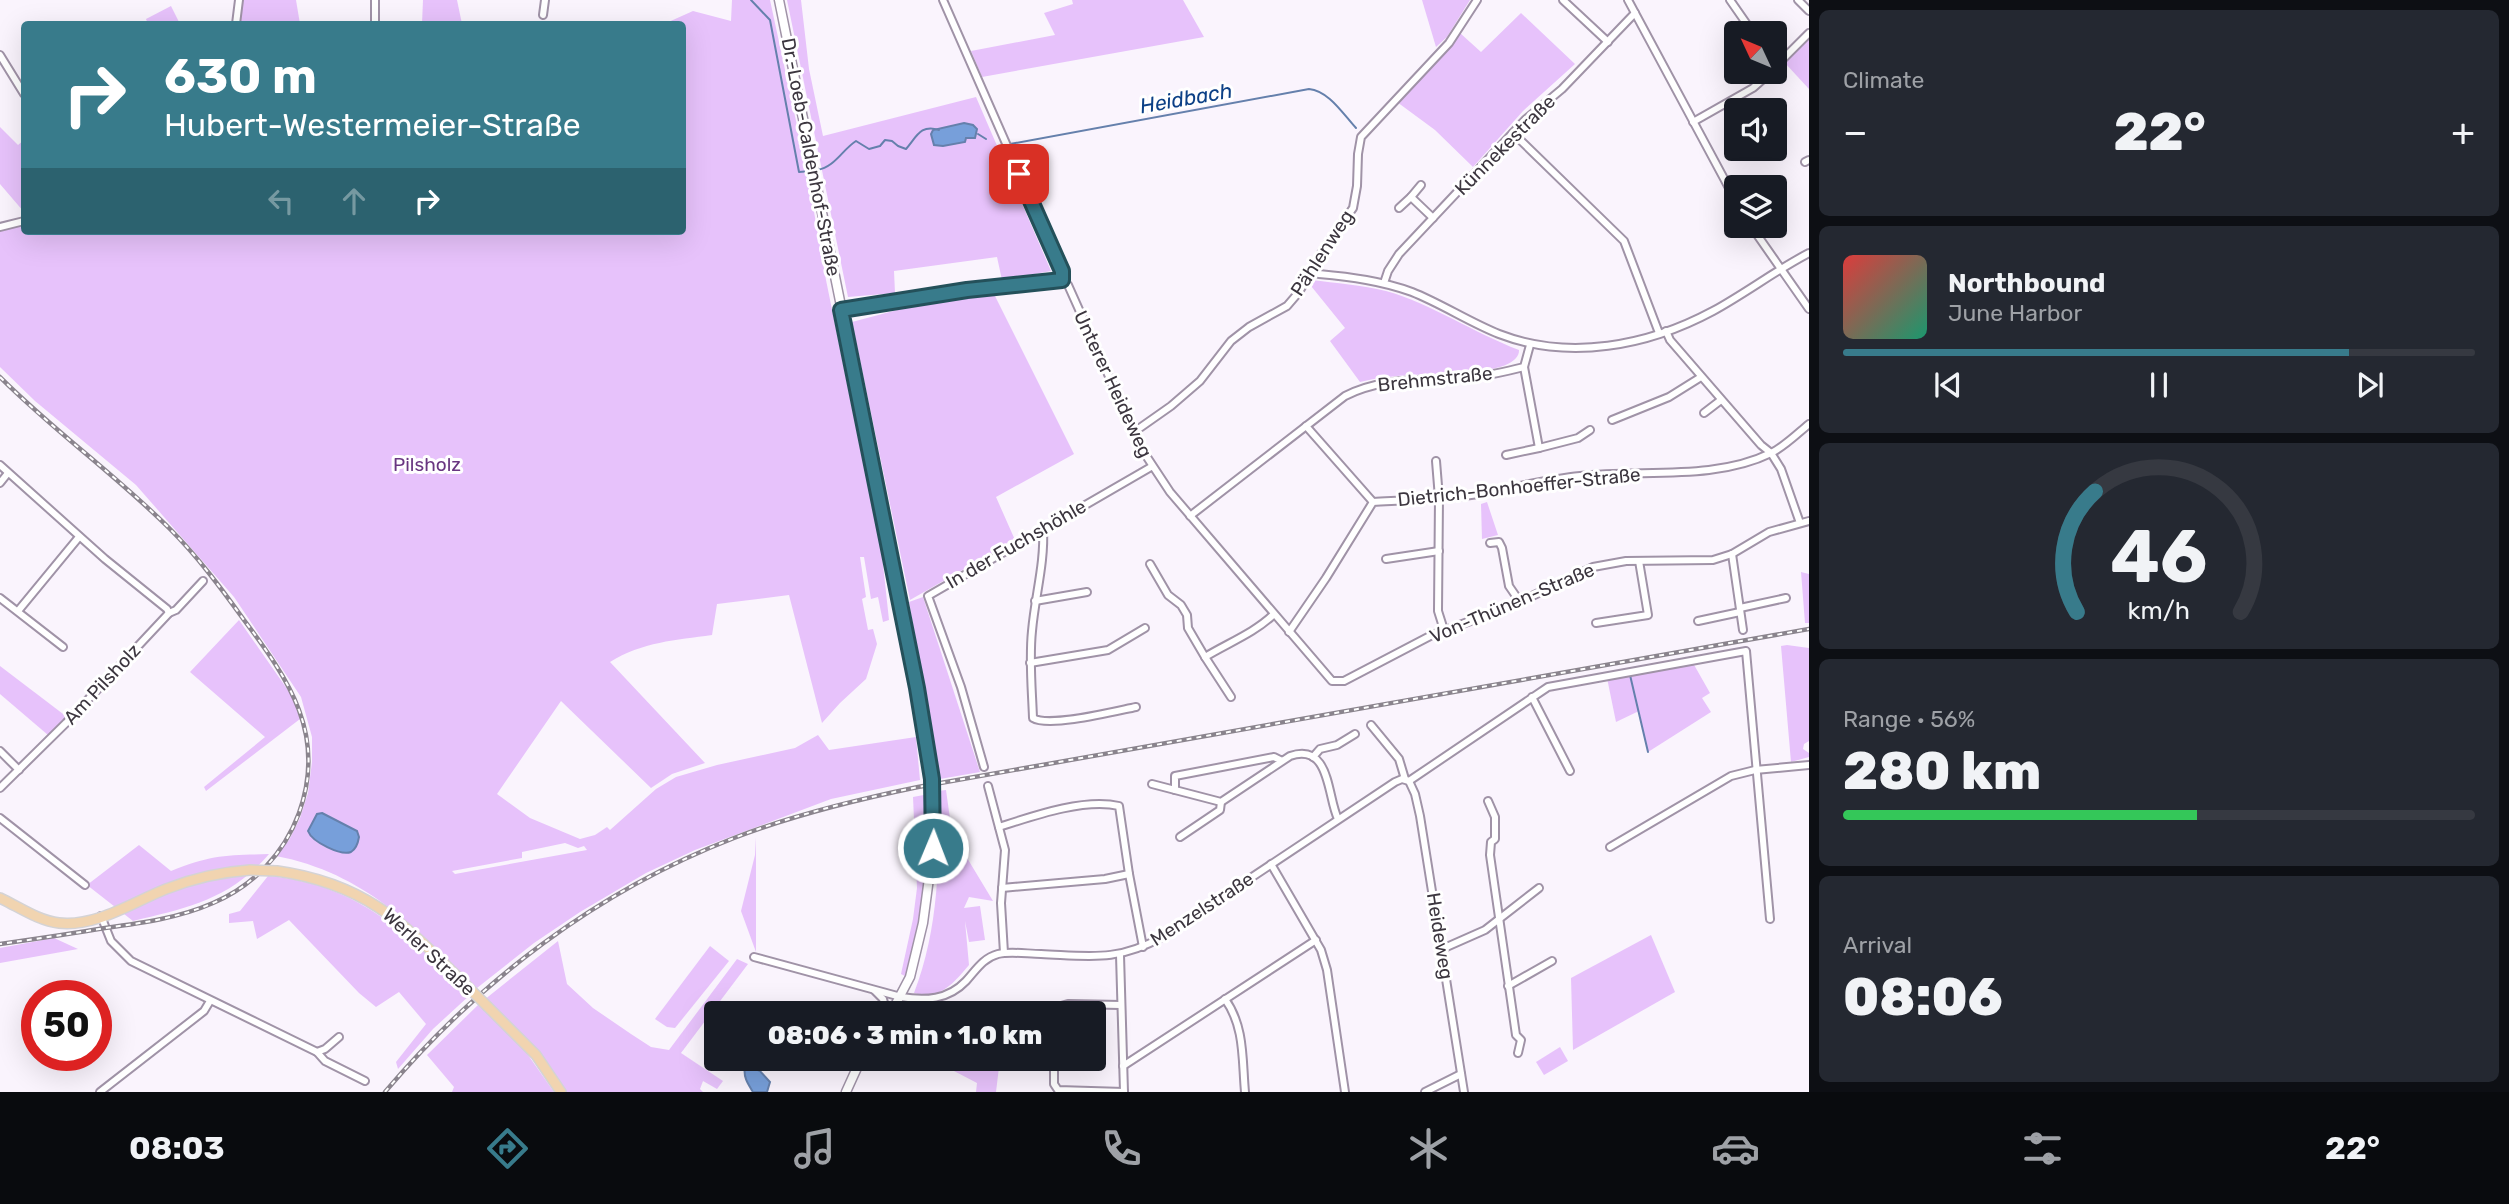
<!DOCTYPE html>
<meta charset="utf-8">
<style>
body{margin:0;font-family:Rubik,sans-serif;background:#242831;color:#f1f3f6;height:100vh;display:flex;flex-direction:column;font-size:26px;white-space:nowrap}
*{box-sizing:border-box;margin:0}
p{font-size:23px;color:#9ea1a6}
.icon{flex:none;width:38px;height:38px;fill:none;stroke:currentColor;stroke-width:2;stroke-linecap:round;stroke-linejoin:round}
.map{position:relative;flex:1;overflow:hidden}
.details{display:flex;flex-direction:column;gap:10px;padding:10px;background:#0d0f14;width:700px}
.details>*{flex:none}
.guide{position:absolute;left:21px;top:21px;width:665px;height:214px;border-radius:7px;box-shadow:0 7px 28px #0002;background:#387b8b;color:#fff;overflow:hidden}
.needle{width:46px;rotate:314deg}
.controls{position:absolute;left:1724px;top:21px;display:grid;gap:14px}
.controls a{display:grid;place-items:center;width:63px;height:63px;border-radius:7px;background:#171b24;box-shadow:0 7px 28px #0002;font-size:35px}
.speed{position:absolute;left:21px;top:980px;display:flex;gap:14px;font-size:35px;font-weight:700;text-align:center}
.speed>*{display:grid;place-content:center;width:91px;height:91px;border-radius:50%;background:#171b24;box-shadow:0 7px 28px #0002;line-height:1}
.speed .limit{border:10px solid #d22;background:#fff;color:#111}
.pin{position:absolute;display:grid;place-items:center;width:60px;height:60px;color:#fff;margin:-30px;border-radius:14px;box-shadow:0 4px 10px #0006}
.me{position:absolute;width:77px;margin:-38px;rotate:1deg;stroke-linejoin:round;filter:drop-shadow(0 0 5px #0008)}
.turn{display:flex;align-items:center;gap:24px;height:147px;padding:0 28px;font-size:32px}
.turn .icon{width:91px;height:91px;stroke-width:2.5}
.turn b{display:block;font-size:49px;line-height:60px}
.lanes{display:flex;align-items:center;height:66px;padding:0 28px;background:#0003;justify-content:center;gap:35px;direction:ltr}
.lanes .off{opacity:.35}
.big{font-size:52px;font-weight:800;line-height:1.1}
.details .tile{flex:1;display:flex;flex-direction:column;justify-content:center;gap:10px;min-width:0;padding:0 24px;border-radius:10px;background:#242831}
.details .dial{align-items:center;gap:0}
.dial svg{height:182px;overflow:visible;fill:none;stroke:#363941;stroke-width:7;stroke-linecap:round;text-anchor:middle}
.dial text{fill:#f1f3f6;stroke:none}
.song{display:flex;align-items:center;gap:21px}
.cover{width:84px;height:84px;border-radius:10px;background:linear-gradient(135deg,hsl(0 70% 55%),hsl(160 70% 35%))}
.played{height:7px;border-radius:4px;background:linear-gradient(90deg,#387b8b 80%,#363941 80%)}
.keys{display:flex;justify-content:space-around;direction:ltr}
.heat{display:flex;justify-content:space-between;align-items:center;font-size:38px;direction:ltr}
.charge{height:10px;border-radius:5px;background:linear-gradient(90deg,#34c759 56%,#363941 0)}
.trip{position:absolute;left:704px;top:1001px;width:402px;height:70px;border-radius:7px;background:#171b24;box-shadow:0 7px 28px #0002;font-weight:800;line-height:70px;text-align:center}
.dock{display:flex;height:112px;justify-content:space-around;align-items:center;background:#090b0e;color:#9ea1a6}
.dock .icon{width:49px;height:49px}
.dock .active{color:#387b8b}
.dock b{font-size:32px;color:#f1f3f6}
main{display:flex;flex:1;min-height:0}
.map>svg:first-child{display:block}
.green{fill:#e7c2fb;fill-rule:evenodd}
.water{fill:#779fda;stroke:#6580ac;stroke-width:2}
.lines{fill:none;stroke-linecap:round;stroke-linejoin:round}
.stream{stroke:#6580ac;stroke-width:2}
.street-casing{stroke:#a093a7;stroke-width:10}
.secondary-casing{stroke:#a093a7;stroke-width:11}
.primary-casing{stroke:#d4d3d5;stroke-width:12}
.street{stroke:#fff;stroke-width:6}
.secondary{stroke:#fff;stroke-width:8}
.primary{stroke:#f1d4b0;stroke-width:9}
.rail-casing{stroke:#8a848d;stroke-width:4.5}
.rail{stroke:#fff;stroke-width:2;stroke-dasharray:5;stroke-linecap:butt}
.primary-bridge-casing{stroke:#d4d3d5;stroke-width:12;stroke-linecap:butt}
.primary-bridge{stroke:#f1d4b0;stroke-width:9}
.route-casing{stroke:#24505a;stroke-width:18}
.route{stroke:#387b8b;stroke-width:12}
.labels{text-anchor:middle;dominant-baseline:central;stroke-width:6;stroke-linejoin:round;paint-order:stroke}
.street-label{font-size:19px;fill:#3c363f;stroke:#fff}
.park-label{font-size:19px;fill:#693681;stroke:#fff}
.water-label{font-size:21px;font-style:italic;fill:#0c4086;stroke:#fff}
</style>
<main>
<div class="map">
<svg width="1809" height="1092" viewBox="0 0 1809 1092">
<rect width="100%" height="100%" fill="#faf4fd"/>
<g class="green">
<path d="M241 0H296L300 24H238Z"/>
<path d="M423 0H457L462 24H422Z"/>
<path d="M732 0H770L807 172 826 280 882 555 889 620 883 622 878 597 871 599 864 557H860L866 597 862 599 868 630 873 629 877 644 866 679 840 703 822 723 789 595 717 604 712 635C676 640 642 642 610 662L705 763 672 774 651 788 561 701 497 794 530 818 580 839 595 835 607 827 610 830 656 789 676 777 717 765 795 748 818 735 829 750 916 737 920 780 831 799 695 850 646 873 580 912 534 943 477 988C415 928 365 873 276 856L289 840 300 818 308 793 312 762V737L301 697 234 597 136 485 35 401 0 367V229L24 224V231H682V24H664L693 11 731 21ZM565 843 578 848 584 846 587 850 455 874 452 871 522 858V852Z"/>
<path d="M787 0H801L809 69 823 136 976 97 1051 271 1002 280 997 257 894 271 895 293 848 297Z"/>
<path d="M1072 0H1183L1204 37 982 77 971 51 1055 35 1044 13 1073 4Z"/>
<path d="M1422 0H1470L1447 37 1436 47Z"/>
<path d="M171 6 180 24H148L146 19Z"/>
<path d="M1521 13 1575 64 1523 111 1473 167 1435 130 1397 102 1434 63 1460 33 1481 52Z"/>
<path d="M1809 39V89L1785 63Z"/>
<path d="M0 127 18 145 24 140V212L0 184Z"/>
<path d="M1310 278 1311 280C1336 283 1362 285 1386 291 1432 304 1474 333 1519 350 1520 377 1429 374 1409 375 1392 376 1377 378 1360 382L1330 341 1345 328 1307 281Z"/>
<path d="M993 292 1074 454 996 497 1015 540 910 600 852 322 931 301Z"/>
<path d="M1487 502 1498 535 1482 539 1481 504Z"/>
<path d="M1801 572 1809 574V623H1805Z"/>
<path d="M923 597 980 772 940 779 909 602Z"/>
<path d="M239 620 292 696 300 719 206 791 204 787 265 737 190 672Z"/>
<path d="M1787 645 1809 648V741L1804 744 1803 749 1809 753V757L1791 762 1781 646Z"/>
<path d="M1693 663 1710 693 1702 698 1711 712 1648 752 1639 711 1616 722 1607 678Z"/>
<path d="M0 666 67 717 48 735 0 694Z"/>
<path d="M946 790 952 833 993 901 969 897 964 908 980 906 985 940 969 942 965 921 969 965C954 983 939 1001 914 993 939 929 940 858 938 791Z"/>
<path d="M929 794 927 881 923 909 905 976 901 974 913 919 917 888 913 797Z"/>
<path d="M756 837V952L741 911 755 855Z"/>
<path d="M139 845 171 871C210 855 228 855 269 854 231 899 188 908 133 921L87 885Z"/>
<path d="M268 876C360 884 407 935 470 995L433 1029 398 1069 396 1062 426 1024 399 992 376 1007 359 993 289 920 257 939 253 921 229 923V914L240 911Z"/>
<path d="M1651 935 1675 992 1573 1050 1571 978Z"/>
<path d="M54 938 78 949 0 963V948Z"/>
<path d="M558 941 567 984 593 1008 631 1034 651 1047 669 1050 737 959 748 964 681 1053 723 1081 717 1089 703 1081 700 1089 703 1092H564L545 1061 488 1005 483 1009 526 1052 554 1092H452L454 1087 427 1055 479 1004Z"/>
<path d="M710 946 729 961 675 1028 667 1027 655 1019Z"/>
<path d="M1560 1047 1568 1061 1544 1075 1536 1062Z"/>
<path d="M931 1059H1000L996 1092H976L977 1083Z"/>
</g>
<g class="water">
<path d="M964 123 973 125 977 129 975 138H966L965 142 943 146 934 145 931 134 933 130Z"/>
<path d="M322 813 357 831 359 837C358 843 356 849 351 852 341 856 312 842 308 831L317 814Z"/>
<path d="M749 1066 760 1071 770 1082 767 1092H753C748 1084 743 1077 745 1067Z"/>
</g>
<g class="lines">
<g class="stream">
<path d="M751 0 770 20 799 172 811 171"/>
<path d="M978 134 986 139"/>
<path d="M1010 144 1309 89C1329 91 1343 114 1356 128"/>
<path d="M817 170C835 167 842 150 856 141L869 149 880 146 885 140 892 141 898 146 906 149C917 136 921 124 939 130"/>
<path d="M1630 675 1648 752"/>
</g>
<defs>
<g id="street">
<path d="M943 0 1062 271V280L1068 285 1141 448 1170 492 1332 681H1344L1432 635 1509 607 1593 567 1626 561 1713 560 1732 554 1769 532 1809 521"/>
<path d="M1563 0 1608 42"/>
<path d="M1628 0 1736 201"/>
<path d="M1730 0 1753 33"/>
<path d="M1798 0 1809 11"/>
<path d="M543 15 545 0"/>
<path d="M236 24 239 0"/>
<path d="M375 24V0"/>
<path d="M0 55 24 94"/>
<path d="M1774 68 1809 33"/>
<path d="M1693 122 1753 88 1771 72"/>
<path d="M1513 133 1624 241 1659 333"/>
<path d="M1805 162 1809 160"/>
<path d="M1411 197 1421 185"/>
<path d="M1399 208 1411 197 1433 218"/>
<path d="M1751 226 1809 309"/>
<path d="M0 227 24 221"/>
<path d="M1319 274C1351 277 1382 281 1412 292 1442 304 1469 322 1499 334 1569 361 1648 346 1713 311 1746 293 1776 270 1809 253"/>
<path d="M1384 283 1388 271 1399 254 1526 119 1562 89 1635 13"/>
<path d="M841 310 967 290 1062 280"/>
<path d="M1666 331 1670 340 1761 445 1771 453 1781 469 1800 523"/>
<path d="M1524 367 1539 448 1578 438 1590 430"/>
<path d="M1704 413 1721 400"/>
<path d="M1612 420 1669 397 1701 377"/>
<path d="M1306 426 1373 502"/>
<path d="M1134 432 1171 406 1200 381 1231 341 1249 327 1287 306 1299 292 1323 250 1353 208 1357 186 1358 154 1361 137 1449 43 1477 0"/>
<path d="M1506 455 1539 448"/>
<path d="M1436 461 1439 498 1438 611 1444 630"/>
<path d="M0 465 105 559 167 609 169 613"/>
<path d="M0 483 8 473"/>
<path d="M1190 516 1345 396C1386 375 1431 382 1475 377 1491 375 1508 371 1524 367L1530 345"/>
<path d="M1043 528C1045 563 1035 596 1032 631 1029 660 1032 689 1033 718 1049 728 1116 711 1136 707"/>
<path d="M1490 543 1499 542 1502 548 1509 586 1520 602"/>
<path d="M1732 554 1743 630"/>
<path d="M1386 559 1439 551"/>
<path d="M1150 564 1168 595 1181 605 1187 615 1188 628 1205 657"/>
<path d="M0 598 63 647"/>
<path d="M1035 601 1087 592"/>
<path d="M1740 608 1786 598"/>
<path d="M18 611 79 537"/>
<path d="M1698 621 1740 612"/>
<path d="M1596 623 1648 615 1639 561"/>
<path d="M1289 632 1326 578 1373 502C1411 500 1448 499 1485 493 1517 487 1548 479 1580 476 1642 469 1714 481 1771 453 1784 447 1797 434 1809 424"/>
<path d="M1030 663 1108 650 1145 628"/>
<path d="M1231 697 1205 657C1228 643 1254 633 1273 615"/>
<path d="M1532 697 1570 771"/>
<path d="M1371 725 1399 759 1405 779"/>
<path d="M0 751 19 770"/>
<path d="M1313 757 1320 749 1337 745 1355 734"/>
<path d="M1282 761 1274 757 1175 776V790L1221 802 1290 756C1331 742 1327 797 1338 819"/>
<path d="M984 767 961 687 928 596 1151 467"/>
<path d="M1409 781 1548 687 1746 651 1770 919"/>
<path d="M1409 781 1415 794 1420 816 1464 1092"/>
<path d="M1152 784 1175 790"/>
<path d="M988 786 1005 850 1001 903 1004 953"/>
<path d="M0 788 66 723 169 613 176 610 203 581"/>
<path d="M1488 801 1495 817V839L1491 842 1490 855 1516 1035 1521 1040 1518 1053"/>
<path d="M0 818 85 885"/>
<path d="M999 827C1033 816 1084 798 1119 806L1129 874 1143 947"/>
<path d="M1180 837 1220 810 1221 802"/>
<path d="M1610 847 1731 776 1755 770 1809 765"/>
<path d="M1271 864 1321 950 1327 970 1345 1092"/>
<path d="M1002 888 1105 879 1129 874"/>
<path d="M101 916 111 941 131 961 317 1052 325 1061 365 1081"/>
<path d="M1442 949 1485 930 1539 888"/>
<path d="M1120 955 1124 1092"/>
<path d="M754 957 901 997C925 1001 948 1000 966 981 976 970 983 958 998 954 1011 951 1028 954 1041 954 1090 956 1117 962 1162 937L1395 782 1402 779 1409 781"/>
<path d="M1508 986 1552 961"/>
<path d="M875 991 883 999 887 1013"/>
<path d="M1225 999C1245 1027 1242 1060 1245 1092"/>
<path d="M1057 1013 1061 1006 1068 1004 1121 1005"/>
<path d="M317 1052 325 1049 339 1037"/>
<path d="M1054 1059V1084L1058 1090 1124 1092"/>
<path d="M1123 1066 1316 940"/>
<path d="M100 1092 204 1011 210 1001"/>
<path d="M1425 1092 1461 1074"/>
</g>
<g id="secondary">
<path d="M779 0 905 622 932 779 933 848 923 923 910 977 891 1013"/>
<path d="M846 1092 861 1059"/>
</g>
<g id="primary">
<path d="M277 871C369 884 406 926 469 988"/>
<path d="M0 898C19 907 39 921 59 923 97 927 133 902 166 889 194 878 221 872 250 870"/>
<path d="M488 1007 536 1055 561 1092"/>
</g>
</defs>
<use href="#street" class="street-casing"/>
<use href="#secondary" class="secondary-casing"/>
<use href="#primary" class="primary-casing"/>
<use href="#street" class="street"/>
<use href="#secondary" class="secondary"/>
<use href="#primary" class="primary"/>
<defs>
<g id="rail">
<path d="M0 377C54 431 116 475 170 529 198 557 221 588 244 620 289 680 327 735 299 813 284 854 253 886 213 903 179 918 142 923 105 928 70 934 35 939 0 944"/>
<path d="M385 1092C479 981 597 891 734 838 793 815 855 800 918 787L1809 629"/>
</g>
</defs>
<use href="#rail" class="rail-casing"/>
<use href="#rail" class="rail"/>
<defs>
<g id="primary-bridge">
<path d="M250 870 277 871"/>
<path d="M469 988 488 1007"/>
</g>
</defs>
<use href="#primary-bridge" class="primary-bridge-casing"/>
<use href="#primary-bridge" class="primary-bridge"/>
</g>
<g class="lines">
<defs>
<path id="route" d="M933 848 932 779 917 688 841 310 967 290 1062 280V271L1019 174"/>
</defs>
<use href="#route" class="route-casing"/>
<use href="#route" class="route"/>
</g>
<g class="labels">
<g class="street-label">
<text transform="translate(1505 145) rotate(-45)">Künnekestraße</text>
<text transform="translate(811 157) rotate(79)">Dr.-Loeb-Caldenhof-Straße</text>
<text transform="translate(1322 253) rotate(-57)">Pählenweg</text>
<text transform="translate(1435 379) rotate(-6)">Brehmstraße</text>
<text transform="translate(1113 384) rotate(65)">Unterer Heideweg</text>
<text transform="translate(1519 487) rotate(-6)">Dietrich-Bonhoeffer-Straße</text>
<text transform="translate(1016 544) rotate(-30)">In der Fuchshöhle</text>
<text transform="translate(1512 603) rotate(-23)">Von-Thünen-Straße</text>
<text transform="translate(102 684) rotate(-47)">Am Pilsholz</text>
<text transform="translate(1202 909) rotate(-33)">Menzelstraße</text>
<text transform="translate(1440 936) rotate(81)">Heideweg</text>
<text transform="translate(429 952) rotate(43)">Werler Straße</text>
</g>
<g class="park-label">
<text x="427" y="464">Pilsholz</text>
</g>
<g class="water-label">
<text transform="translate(1186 98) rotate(-10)">Heidbach</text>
</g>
</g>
</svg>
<div class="controls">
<a><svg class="needle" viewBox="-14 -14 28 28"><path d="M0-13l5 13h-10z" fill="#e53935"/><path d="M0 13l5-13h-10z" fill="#9ea1a6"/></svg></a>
<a><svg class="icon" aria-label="sound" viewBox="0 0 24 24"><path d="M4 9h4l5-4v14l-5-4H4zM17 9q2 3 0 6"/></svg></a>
<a><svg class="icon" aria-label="layers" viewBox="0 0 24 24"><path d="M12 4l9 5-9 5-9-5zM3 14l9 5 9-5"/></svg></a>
</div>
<div class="speed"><div class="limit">50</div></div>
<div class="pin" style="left:1019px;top:174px;background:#d93025"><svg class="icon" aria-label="arrive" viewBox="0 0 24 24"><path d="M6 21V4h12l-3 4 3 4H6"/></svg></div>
<svg class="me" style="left:933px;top:848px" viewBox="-20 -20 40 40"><circle r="17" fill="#387b8b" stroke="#fff" stroke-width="3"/><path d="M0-11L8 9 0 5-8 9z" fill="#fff"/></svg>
<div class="trip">08:06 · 3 min · 1.0 km</div>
<div class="guide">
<div class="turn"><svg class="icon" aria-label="right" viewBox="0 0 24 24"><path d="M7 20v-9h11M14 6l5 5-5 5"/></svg><div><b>630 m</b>Hubert-Westermeier-Straße</div></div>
<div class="lanes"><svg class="icon off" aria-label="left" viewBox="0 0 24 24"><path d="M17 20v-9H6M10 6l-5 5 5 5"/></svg><svg class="icon off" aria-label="ahead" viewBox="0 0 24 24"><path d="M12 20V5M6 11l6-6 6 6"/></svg><svg class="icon" aria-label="right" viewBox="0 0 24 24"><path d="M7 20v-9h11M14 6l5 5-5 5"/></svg></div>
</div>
</div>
<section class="details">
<div class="tile"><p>Climate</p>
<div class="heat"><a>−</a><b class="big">22°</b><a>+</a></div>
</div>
<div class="tile">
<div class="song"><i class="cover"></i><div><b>Northbound</b><p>June Harbor</p></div></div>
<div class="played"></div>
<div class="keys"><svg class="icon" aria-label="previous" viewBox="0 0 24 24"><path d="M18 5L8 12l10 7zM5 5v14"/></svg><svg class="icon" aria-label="pause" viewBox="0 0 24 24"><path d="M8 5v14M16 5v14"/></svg><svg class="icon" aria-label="next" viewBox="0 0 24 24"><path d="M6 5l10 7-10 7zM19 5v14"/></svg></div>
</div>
<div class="tile dial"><svg viewBox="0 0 100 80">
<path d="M14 69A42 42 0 1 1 86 69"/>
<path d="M14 69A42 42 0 0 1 22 16" stroke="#387b8b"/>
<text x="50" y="56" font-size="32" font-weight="700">46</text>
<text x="50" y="72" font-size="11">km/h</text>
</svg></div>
<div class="tile"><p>Range · 56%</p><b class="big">280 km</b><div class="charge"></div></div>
<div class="tile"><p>Arrival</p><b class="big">08:06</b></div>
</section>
</main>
<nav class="dock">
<b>08:03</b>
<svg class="icon active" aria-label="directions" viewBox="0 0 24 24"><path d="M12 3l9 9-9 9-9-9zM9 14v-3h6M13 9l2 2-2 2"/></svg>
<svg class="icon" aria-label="music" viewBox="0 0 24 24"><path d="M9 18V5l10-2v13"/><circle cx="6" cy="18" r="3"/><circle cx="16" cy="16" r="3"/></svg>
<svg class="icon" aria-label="phone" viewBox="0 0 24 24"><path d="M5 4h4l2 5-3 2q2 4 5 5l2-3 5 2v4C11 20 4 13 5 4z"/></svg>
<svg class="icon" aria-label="climate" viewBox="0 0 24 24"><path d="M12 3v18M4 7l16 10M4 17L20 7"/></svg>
<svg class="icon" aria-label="car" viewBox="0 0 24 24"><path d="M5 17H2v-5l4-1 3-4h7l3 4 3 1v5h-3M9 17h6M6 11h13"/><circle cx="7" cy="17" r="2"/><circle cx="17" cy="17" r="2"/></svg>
<svg class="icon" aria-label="filters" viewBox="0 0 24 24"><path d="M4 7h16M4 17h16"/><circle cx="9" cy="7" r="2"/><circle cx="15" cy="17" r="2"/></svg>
<b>22°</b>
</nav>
